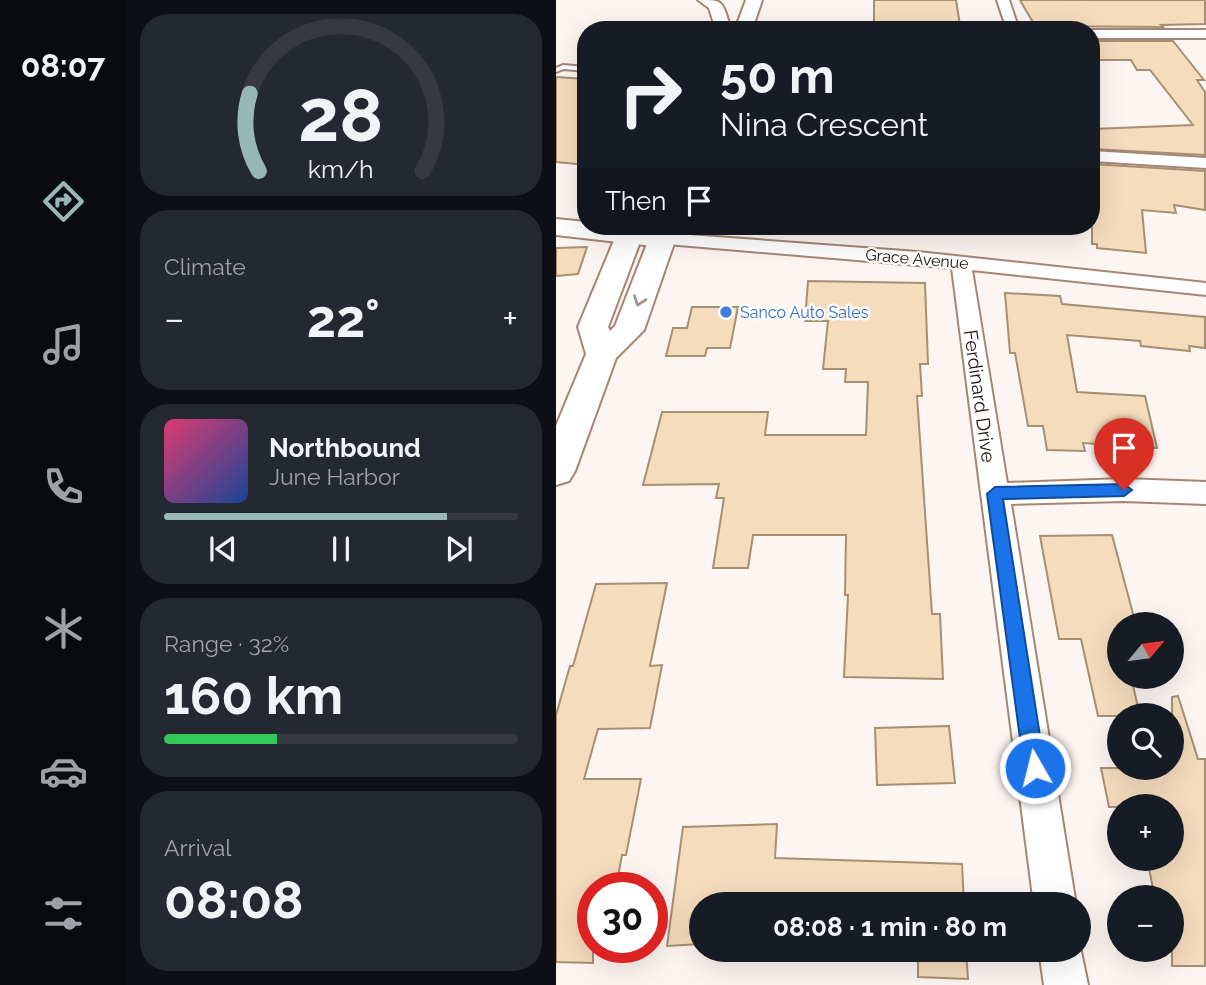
<!DOCTYPE html>
<meta charset="utf-8">
<style>
body{margin:0;font-family:Raleway,sans-serif;background:#242831;color:#f1f3f6;height:100vh;display:flex;flex-direction:column;font-size:26px;white-space:nowrap}
*{box-sizing:border-box;margin:0}
p{font-size:23px;color:#9ea1a6}
.icon{flex:none;width:38px;height:38px;fill:none;stroke:currentColor;stroke-width:2;stroke-linecap:round;stroke-linejoin:round}
.map{position:relative;flex:1;overflow:hidden}
.drawer{display:flex;flex-direction:column;gap:14px;padding:14px;background:#0d0f14;width:430px}
.drawer>*{flex:none}
.guide{position:absolute;left:21px;top:21px;width:523px;height:214px;border-radius:28px;box-shadow:0 7px 28px #0002;background:#171b24;color:#f1f3f6;overflow:hidden}
.needle{width:46px;rotate:61deg}
.buttons{position:absolute;left:551px;top:612px;display:grid;gap:14px}
.buttons a{display:grid;place-items:center;width:77px;height:77px;border-radius:50%;background:#171b24;box-shadow:0 7px 28px #0002;font-size:35px}
.speed{position:absolute;left:21px;top:872px;display:flex;gap:14px;font-size:35px;font-weight:700;text-align:center}
.speed>*{display:grid;place-content:center;width:91px;height:91px;border-radius:50%;background:#171b24;box-shadow:0 7px 28px #0002;line-height:1}
.speed .limit{border:10px solid #d22;background:#fff;color:#111}
.pin{position:absolute;display:grid;place-items:center;width:60px;height:60px;color:#fff;margin:-72px -30px;border-radius:50% 50% 50% 0;rotate:-45deg;box-shadow:0 0 7px #0007}
.pin .icon{rotate:45deg}
.me{position:absolute;width:77px;margin:-38px;rotate:352deg;stroke-linejoin:round;filter:drop-shadow(0 0 5px #0008)}
.turn{display:flex;align-items:center;gap:24px;height:147px;padding:0 28px;font-size:32px}
.turn .icon{width:91px;height:91px;stroke-width:2.5}
.turn b{display:block;font-size:49px;line-height:60px}
.then{display:flex;align-items:center;height:66px;padding:0 28px;background:#0003;gap:14px;font-size:26px}
.big{font-size:52px;font-weight:700;line-height:1.1}
.drawer .tile{flex:1;display:flex;flex-direction:column;justify-content:center;gap:10px;min-width:0;padding:0 24px;border-radius:28px;background:#242831}
.drawer .dial{align-items:center;gap:0}
.dial svg{height:182px;overflow:visible;fill:none;stroke:#363941;stroke-width:7;stroke-linecap:round;text-anchor:middle}
.dial text{fill:#f1f3f6;stroke:none}
.song{display:flex;align-items:center;gap:21px}
.cover{width:84px;height:84px;border-radius:10px;background:linear-gradient(135deg,hsl(340 70% 55%),hsl(220 70% 35%))}
.played{height:7px;border-radius:4px;background:linear-gradient(90deg,#97b8b5 80%,#363941 80%)}
.keys{display:flex;justify-content:space-around;direction:ltr}
.heat{display:flex;justify-content:space-between;align-items:center;font-size:38px;direction:ltr}
.charge{height:10px;border-radius:5px;background:linear-gradient(90deg,#34c759 32%,#363941 0)}
.trip{position:absolute;left:133px;top:892px;width:402px;height:70px;border-radius:35px;background:#171b24;box-shadow:0 7px 28px #0002;font-weight:700;line-height:70px;text-align:center}
main{display:flex;flex:1;min-height:0}
.tab-bar{display:flex;flex-direction:column;width:126px;justify-content:space-around;align-items:center;background:#090b0e;color:#9ea1a6}
.tab-bar .icon{width:49px;height:49px}
.tab-bar .on{color:#97b8b5}
.tab-bar b{font-size:32px;color:#f1f3f6}
.map>svg:first-child{display:block}
.building{fill:#f5dcbd;stroke:#a78f72;stroke-width:2}
.lines{fill:none;stroke-linecap:round;stroke-linejoin:round}
.service-casing{stroke:#a78574;stroke-width:4}
.minor-casing{stroke:#a78574;stroke-width:4}
.secondary-casing{stroke:#a78574;stroke-width:4}
.trunk-casing{stroke:#a78574;stroke-width:4}
.service{fill:#fff;fill-rule:evenodd}
.minor{fill:#fff;fill-rule:evenodd}
.secondary{fill:#fff;fill-rule:evenodd}
.trunk{fill:#fff;fill-rule:evenodd}
.oneway{stroke:#9b9592}
.route{fill:#1a73e8;stroke:#114b97;stroke-width:2}
.shop-dot{fill:#3f7fe0;stroke:#fff;stroke-width:2.5}
.labels{text-anchor:middle;dominant-baseline:central;stroke-width:5;stroke-linejoin:round;paint-order:stroke}
.far-street-label{font-size:16px;fill:#20130c;stroke:#fff}
.far-shop-label{font-size:16px;fill:#366cbe;stroke:#fff;text-anchor:start}
.street-label{font-size:19px;fill:#20130c;stroke:#fff}
</style>
<main>
<nav class="tab-bar">
<b>08:07</b>
<svg class="icon on" aria-label="directions" viewBox="0 0 24 24"><path d="M12 3l9 9-9 9-9-9zM9 14v-3h6M13 9l2 2-2 2"/></svg>
<svg class="icon" aria-label="music" viewBox="0 0 24 24"><path d="M9 18V5l10-2v13"/><circle cx="6" cy="18" r="3"/><circle cx="16" cy="16" r="3"/></svg>
<svg class="icon" aria-label="phone" viewBox="0 0 24 24"><path d="M5 4h4l2 5-3 2q2 4 5 5l2-3 5 2v4C11 20 4 13 5 4z"/></svg>
<svg class="icon" aria-label="climate" viewBox="0 0 24 24"><path d="M12 3v18M4 7l16 10M4 17L20 7"/></svg>
<svg class="icon" aria-label="car" viewBox="0 0 24 24"><path d="M5 17H2v-5l4-1 3-4h7l3 4 3 1v5h-3M9 17h6M6 11h13"/><circle cx="7" cy="17" r="2"/><circle cx="17" cy="17" r="2"/></svg>
<svg class="icon" aria-label="filters" viewBox="0 0 24 24"><path d="M4 7h16M4 17h16"/><circle cx="9" cy="7" r="2"/><circle cx="15" cy="17" r="2"/></svg>
</nav>
<section class="drawer">
<div class="tile dial"><svg viewBox="0 0 100 80">
<path d="M14 69A42 42 0 1 1 86 69"/>
<path d="M14 69A42 42 0 0 1 10 35" stroke="#97b8b5"/>
<text x="50" y="56" font-size="32" font-weight="700">28</text>
<text x="50" y="72" font-size="11">km/h</text>
</svg></div>
<div class="tile"><p>Climate</p>
<div class="heat"><a>−</a><b class="big">22°</b><a>+</a></div>
</div>
<div class="tile">
<div class="song"><i class="cover"></i><div><b>Northbound</b><p>June Harbor</p></div></div>
<div class="played"></div>
<div class="keys"><svg class="icon" aria-label="previous" viewBox="0 0 24 24"><path d="M18 5L8 12l10 7zM5 5v14"/></svg><svg class="icon" aria-label="pause" viewBox="0 0 24 24"><path d="M8 5v14M16 5v14"/></svg><svg class="icon" aria-label="next" viewBox="0 0 24 24"><path d="M6 5l10 7-10 7zM19 5v14"/></svg></div>
</div>
<div class="tile"><p>Range · 32%</p><b class="big">160 km</b><div class="charge"></div></div>
<div class="tile"><p>Arrival</p><b class="big">08:08</b></div>
</section>
<div class="map">
<svg width="650" height="985" viewBox="0 0 650 985">
<rect width="100%" height="100%" fill="#fdf5f2"/>
<g class="building">
<path d="M318 0H400L404 25H318Z"/>
<path d="M464 0H649V24L605 25 607 27 479 26Z"/>
<path d="M536 41H617L648 80H641L649 92V155L536 149V129L637 125 594 70H581L575 60H536Z"/>
<path d="M0 77 30 79V165L0 162Z"/>
<path d="M536 164 649 171V210L618 205 620 213 586 210 590 253 541 248V244H536Z"/>
<path d="M31 247 22 274 0 276V248Z"/>
<path d="M252 281 369 283 372 364H364L366 396H361L376 614H384L387 679 288 677 292 595H289L290 535H197L192 568H157L168 498H160L163 484 87 485 106 412H212L209 435H310L312 382H289L290 369H267L272 321H249Z"/>
<path d="M449 293 504 296 506 304 649 317V348L633 346 634 351 585 346 584 341 511 335 521 392 589 396 601 448 527 443 529 451 491 450 487 426H472L459 353H454Z"/>
<path d="M136 307H182L174 348H151L149 356H110L117 328H131Z"/>
<path d="M556 535 580 625H564V677H575L584 716H542L525 639H503L484 536Z"/>
<path d="M111 583 94 666 106 665 94 728 42 729 28 779H85L70 855H66L60 887H37V963L0 962V715L14 666H17L40 584Z"/>
<path d="M622 696 642 759H649V966H616V898H599L591 859H616V807H553L545 768H616V697Z"/>
<path d="M393 726 399 783 321 785 319 728Z"/>
<path d="M221 824 219 858 406 864 408 905H145V944L111 946 127 827Z"/>
<path d="M362 950H410L412 979 362 977Z"/>
</g>
<g class="lines">
<defs>
<path id="service" d="M7 65 30 67V71L8 69 0 72V68Z"/>
<g id="minor">
<path d="M441 0H453L463 30H451Z"/>
<rect x="536" y="30" width="114" height="8"/>
<path d="M536 151 650 158V168L536 161Z"/>
<path d="M106 233 362 252 650 283V295L416 270 451 483 568 479 650 482V504L568 501 455 504 520 905H478L396 268 99 243 96 239 99 235Z"/>
<path d="M523 942 532 985H488L483 950H523Z"/>
</g>
<path id="secondary" d="M0 219 30 222V226L106 231 115 233 119 239 115 245 106 247 0 235Z"/>
<g id="trunk">
<path d="M142 0C166 0 166 0 173 23L171 27H159L153 8Z"/>
<path d="M190 0H206L196 30H179Z"/>
<path d="M64 226H90L52 327 54 331 59 326 98 226H124L88 330 60 358 19 471 13 481 0 485V426L30 354 22 327Z"/>
</g>
</defs>
<use href="#service" class="service-casing"/>
<use href="#minor" class="minor-casing"/>
<use href="#secondary" class="secondary-casing"/>
<use href="#trunk" class="trunk-casing"/>
<use href="#service" class="service"/>
<use href="#minor" class="minor"/>
<use href="#secondary" class="secondary"/>
<use href="#trunk" class="trunk"/>
</g>
<defs><path id="oneway-chevron" d="M-2-3.5L2.5 0L-2 3.5" fill="none" stroke-width="1.6" stroke-linecap="round" stroke-linejoin="round" transform="scale(1.75)"/></defs>
<use class="oneway" href="#oneway-chevron" transform="translate(83 301) rotate(110)"/>
<path class="route" d="M568 484 576 490 568 496 447 499 489 768 486 775 479 778 471 775 468 768 431 494 439 487Z"/>
<circle class="shop-dot" cx="170" cy="312" r="7"/>
<g class="labels">
<g class="far-street-label">
<text transform="translate(361 259) rotate(5)">Grace Avenue</text>
</g>
<g class="far-shop-label">
<text x="184" y="312">Sanco Auto Sales</text>
</g>
<g class="street-label">
<text transform="translate(424 396) rotate(82)">Ferdinard Drive</text>
</g>
</g>
</svg>
<div class="buttons">
<a><svg class="needle" viewBox="-14 -14 28 28"><path d="M0-13l5 13h-10z" fill="#e53935"/><path d="M0 13l5-13h-10z" fill="#9ea1a6"/></svg></a>
<a><svg class="icon" aria-label="search" viewBox="0 0 24 24"><circle cx="10" cy="10" r="6"/><path d="M15 15l6 6"/></svg></a>
<a>+</a>
<a>−</a>
</div>
<div class="speed"><div class="limit">30</div></div>
<div class="pin" style="left:568px;top:490px;background:#d93025"><svg class="icon" aria-label="arrive" viewBox="0 0 24 24"><path d="M6 21V4h12l-3 4 3 4H6"/></svg></div>
<svg class="me" style="left:479px;top:768px" viewBox="-20 -20 40 40"><circle r="17" fill="#1a73e8" stroke="#fff" stroke-width="3"/><path d="M0-11L8 9 0 5-8 9z" fill="#fff"/></svg>
<div class="trip">08:08 · 1 min · 80 m</div>
<div class="guide">
<div class="turn"><svg class="icon" aria-label="right" viewBox="0 0 24 24"><path d="M7 20v-9h11M14 6l5 5-5 5"/></svg><div><b>50 m</b>Nina Crescent</div></div>
<div class="then">Then<svg class="icon" aria-label="arrive" viewBox="0 0 24 24"><path d="M6 21V4h12l-3 4 3 4H6"/></svg></div>
</div>
</div>
</main>
